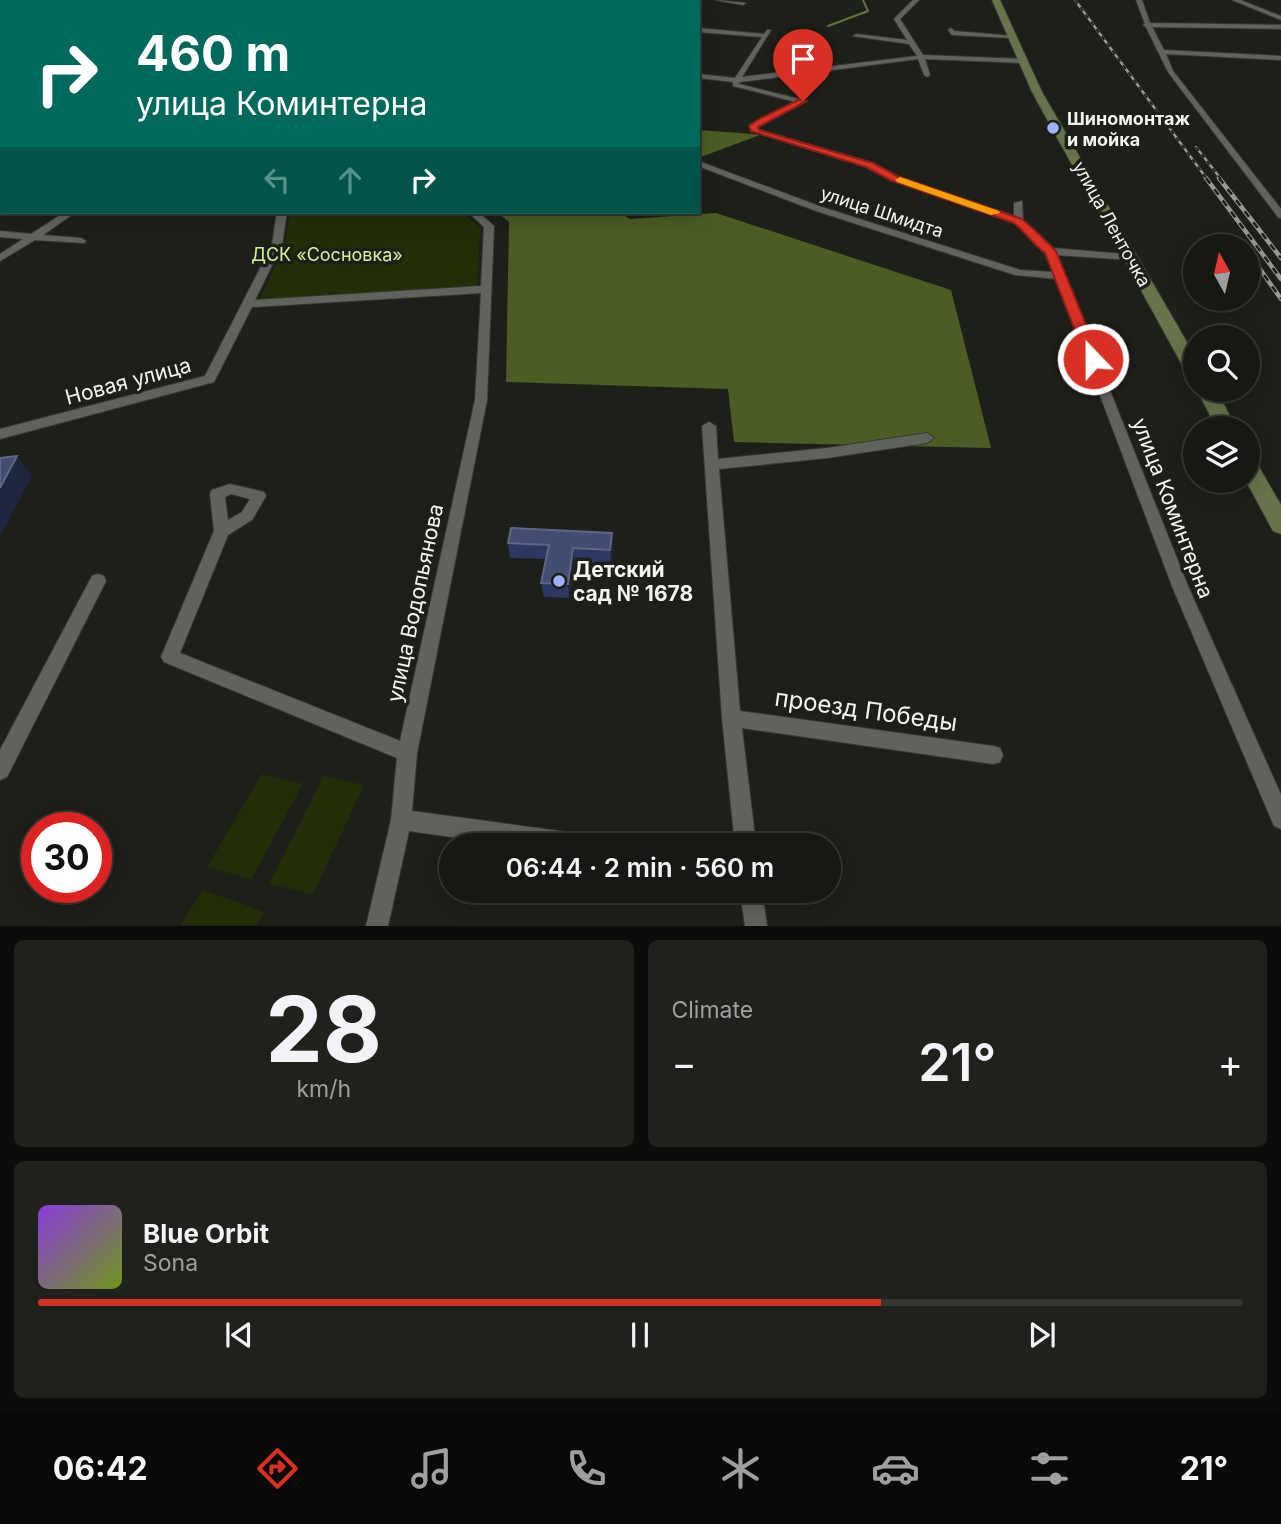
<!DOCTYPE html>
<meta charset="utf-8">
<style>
body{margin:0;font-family:Inter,sans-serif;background:#1f211c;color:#f1f3f6;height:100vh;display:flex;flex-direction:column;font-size:26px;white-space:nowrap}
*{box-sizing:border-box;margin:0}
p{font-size:23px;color:#9ea0a0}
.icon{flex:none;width:38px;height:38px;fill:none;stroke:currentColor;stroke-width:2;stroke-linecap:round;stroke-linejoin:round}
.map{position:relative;height:926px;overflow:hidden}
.sheet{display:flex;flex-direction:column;gap:14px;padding:14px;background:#0c0d0a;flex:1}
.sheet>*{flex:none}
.banner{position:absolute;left:0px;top:0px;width:700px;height:214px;box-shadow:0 4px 18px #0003,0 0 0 2px #353733;background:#00695c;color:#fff;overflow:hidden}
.needle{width:46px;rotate:352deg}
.buttons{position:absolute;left:1183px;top:234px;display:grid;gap:14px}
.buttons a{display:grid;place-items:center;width:77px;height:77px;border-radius:50%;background:#161813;box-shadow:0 4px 18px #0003,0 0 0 2px #353733;font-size:35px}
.speed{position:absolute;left:21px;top:812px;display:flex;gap:14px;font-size:35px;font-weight:700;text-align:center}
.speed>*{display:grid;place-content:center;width:91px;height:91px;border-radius:50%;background:#161813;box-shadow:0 4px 18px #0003,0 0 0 2px #353733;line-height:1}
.speed .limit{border:10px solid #d22;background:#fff;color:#111}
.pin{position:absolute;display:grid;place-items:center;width:60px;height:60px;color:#fff;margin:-72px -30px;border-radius:50% 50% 50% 0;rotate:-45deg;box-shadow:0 0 7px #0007}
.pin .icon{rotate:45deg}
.me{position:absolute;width:77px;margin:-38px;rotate:338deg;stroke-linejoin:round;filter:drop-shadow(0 0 5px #0008)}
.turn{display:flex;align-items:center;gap:24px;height:147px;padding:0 21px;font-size:32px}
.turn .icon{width:91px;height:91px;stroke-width:2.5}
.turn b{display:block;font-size:49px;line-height:60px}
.lanes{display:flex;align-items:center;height:66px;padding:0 21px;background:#0003;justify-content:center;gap:35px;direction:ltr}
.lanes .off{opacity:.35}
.big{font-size:52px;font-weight:600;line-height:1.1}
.sheet .card{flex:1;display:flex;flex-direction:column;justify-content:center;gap:10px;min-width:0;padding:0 24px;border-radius:10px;background:#1f211c}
.sheet .dial{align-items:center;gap:0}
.dial b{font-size:91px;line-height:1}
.song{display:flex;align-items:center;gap:21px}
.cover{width:84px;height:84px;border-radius:10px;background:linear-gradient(135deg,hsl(270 70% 55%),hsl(80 70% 35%))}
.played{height:7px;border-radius:4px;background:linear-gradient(90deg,#d93025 70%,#353733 70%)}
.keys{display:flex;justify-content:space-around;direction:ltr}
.heat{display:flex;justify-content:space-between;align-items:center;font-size:38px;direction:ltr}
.sheet .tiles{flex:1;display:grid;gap:14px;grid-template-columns:1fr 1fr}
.card:last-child{grid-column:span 2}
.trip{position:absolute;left:439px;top:833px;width:402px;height:70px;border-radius:35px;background:#161813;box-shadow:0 4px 18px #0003,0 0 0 2px #353733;font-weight:600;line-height:70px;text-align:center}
.tabs{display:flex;height:112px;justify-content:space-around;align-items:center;background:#090a08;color:#9ea0a0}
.tabs .icon{width:49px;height:49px}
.tabs .active{color:#d93025}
.tabs b{font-size:32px;color:#f1f3f6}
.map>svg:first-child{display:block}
.green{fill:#232e09}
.forest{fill:#4b5c24}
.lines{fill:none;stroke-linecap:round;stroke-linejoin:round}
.stream{stroke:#62743c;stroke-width:2}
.street-casing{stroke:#373934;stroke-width:2}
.secondary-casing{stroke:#373934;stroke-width:2}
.street{fill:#60635b;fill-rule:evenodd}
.secondary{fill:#67734b;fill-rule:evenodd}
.rail-far1-casing{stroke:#979993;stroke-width:2.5}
.rail-casing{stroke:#979993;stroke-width:4.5}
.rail-far1{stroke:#1d2019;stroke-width:2;stroke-dasharray:4.5;stroke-linecap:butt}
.rail{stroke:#1d2019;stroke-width:2.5;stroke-dasharray:7;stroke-linecap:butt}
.wall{fill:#2e3762}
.shaded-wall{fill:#1e253e}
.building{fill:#434c71;stroke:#5e6685;stroke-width:2}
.route{fill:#d93025;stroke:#8d1f18;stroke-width:2}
.slow{fill:#f59e0b}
.poi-dot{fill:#9eb3fd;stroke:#1d2019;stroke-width:2.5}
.labels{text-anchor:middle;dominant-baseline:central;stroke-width:7;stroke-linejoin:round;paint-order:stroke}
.far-poi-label{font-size:18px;font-weight:bold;fill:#f2f4ef;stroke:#1d2019;text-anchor:start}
.far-street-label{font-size:18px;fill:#f2f4ef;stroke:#1d2019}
.far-park-label{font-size:18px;fill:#d3f09b;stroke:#1d2019}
.street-label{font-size:21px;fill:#f2f4ef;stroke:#1d2019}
.poi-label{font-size:21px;font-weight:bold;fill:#f2f4ef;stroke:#1d2019;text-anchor:start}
.near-street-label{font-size:24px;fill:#f2f4ef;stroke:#1d2019}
</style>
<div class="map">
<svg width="1281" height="926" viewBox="0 0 1281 926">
<rect width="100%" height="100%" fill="#1d2019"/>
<g class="green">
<path d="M290 212H461L480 227 477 287 260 299 285 245Z"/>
<path d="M262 774 303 784 251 879 207 867Z"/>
<path d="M324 776 364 785 313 894 269 884Z"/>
<path d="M203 890 264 912 256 925H181Z"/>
</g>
<g class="forest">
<path d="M698 130 753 134 760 135 698 158Z"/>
<path d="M497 212H618L630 219 716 213 951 290 991 448 734 442 728 389 506 382 509 222Z"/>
</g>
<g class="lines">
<path class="stream" d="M828 26 868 11 863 0"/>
<defs>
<g id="street">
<path d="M0 0 15 2 0 3Z"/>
<path d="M292 0H300L289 2Z"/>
<path d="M359 0H366L357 2Z"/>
<path d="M422 0H428L421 2Z"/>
<path d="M568 0H574L566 2Z"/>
<path d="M715 0 746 3 743 5Z"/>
<path d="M913 0H919L900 19 923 55 1023 59 1026 61 1023 63 925 59 930 75 927 77 924 75 918 59 740 82 739 84 807 101 758 127 759 130 873 163 897 176 1014 216V203L1022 201 1023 220 1053 248 1135 255 1136 257 1131 260 1056 255 1188 586 1281 795V829L1274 826 1172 586 1056 279 1015 275 816 211 698 166V161L822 207 1020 270 1053 272 1046 252 1015 223 891 180 867 167 751 131V124L796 102 733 86V82L698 78V74L735 78 762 37 698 32V28L764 34 767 30H771L742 77 917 56 909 44 853 36 856 34 907 40 894 19Z"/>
<path d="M1136 0H1142L1150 23 1281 25V29L1152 27 1164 50 1281 56V60L1166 54 1173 71 1281 209V218L1278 217 1168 72 1146 27 1143 25 1145 24Z"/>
<path d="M1232 0H1240L1281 16V20Z"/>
<rect x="0" y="25" width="2" height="4"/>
<path d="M951 28 954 31 1014 36 1011 38 952 35 948 30Z"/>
<rect x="0" y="93" width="2" height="4"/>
<rect x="0" y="149" width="2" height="4"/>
<path d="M0 185 2 186V192L0 191Z"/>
<path d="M65 212H76L43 235 81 238 86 241 84 243 35 240 0 261V254L23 239 0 237V231L31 234Z"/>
<path d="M277 212H287L282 245 255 300 481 286 484 227 468 212H478L494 226 487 400 417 753 412 811 581 834 588 838 592 845H508L409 831 388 926H366L391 820 397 758 164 662 161 657 214 531 210 494 212 490 230 484 264 492 266 496 252 520 228 535 180 653 400 741 475 400 481 293 252 307 214 382 0 439V429L205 376 272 245ZM231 494 250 499 242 512 228 520 225 497Z"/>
<path d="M709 422 716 426 718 459 827 448 927 433 934 438 927 443 827 458 719 469 740 711 993 746 1000 748 1003 755 1000 762 993 764 742 728 756 845H735L722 718 702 426Z"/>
<path d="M98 574 104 576 106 581 7 777 0 780V750L92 576Z"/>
<path d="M740 891H762L767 926H745Z"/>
</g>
<g id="secondary">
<path d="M992 0H1000L1042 92 1195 356V378L1186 372 1032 92Z"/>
<path d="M1197 390H1216L1237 429H1217Z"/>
<path d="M1248 458 1255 460 1281 505V534L1273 531 1246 481Z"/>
</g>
</defs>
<use href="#street" class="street-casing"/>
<use href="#secondary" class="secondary-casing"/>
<use href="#street" class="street"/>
<use href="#secondary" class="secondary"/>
<defs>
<g id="rail-far1">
<path d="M1075 0 1207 179"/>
<path d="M1196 147 1221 179"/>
</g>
<g id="rail">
<path d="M1206 178 1281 279"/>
<path d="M1219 178 1281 258"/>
<path d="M1248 252 1281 299"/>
</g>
</defs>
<use href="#rail-far1" class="rail-far1-casing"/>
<use href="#rail" class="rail-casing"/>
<use href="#rail-far1" class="rail-far1"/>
<use href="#rail" class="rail"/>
</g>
<path class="wall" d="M508 543 613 547 611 565 575 563 569 598 544 597 541 583 546 559 510 558Z"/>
<g class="shaded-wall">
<path d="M17 456 32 476 0 537V488Z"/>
<path d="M612 533 613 547 611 565 610 550Z"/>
<path d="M573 548 575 563 569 598 568 584Z"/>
</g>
<g class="building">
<path d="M17 456 0 488V458Z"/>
<path d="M511 528 612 533 610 550 573 548 568 584 541 583 549 545 508 543Z"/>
</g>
<path class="route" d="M800 99 807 101 758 127 759 130 873 163 897 176 1022 219C1034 229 1045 240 1056 251L1100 359 1098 361 1093 363 1086 359 1045 253C1033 244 1026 233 1014 223L890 180 866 167 751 131 749 126 759 119Z"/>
<path class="slow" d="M900 177 999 211 1000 213 991 215 897 182 895 180Z"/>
<g class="poi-dot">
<circle cx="1053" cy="128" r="7"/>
<circle cx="559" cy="581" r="7"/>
</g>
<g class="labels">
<g class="far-poi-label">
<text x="1067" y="118">Шиномонтаж<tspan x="1067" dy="21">и мойка</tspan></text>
</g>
<g class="far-street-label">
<text transform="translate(882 212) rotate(18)">улица Шмидта</text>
<text transform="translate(1112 224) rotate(61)">улица Ленточка</text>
</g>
<g class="far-park-label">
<text x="327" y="254">ДСК «Сосновка»</text>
</g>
<g class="street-label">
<text transform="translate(128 381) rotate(-15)">Новая улица</text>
<text transform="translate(1173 508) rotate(69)">улица Коминтерна</text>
<text transform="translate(415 603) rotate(-78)">улица Водопьянова</text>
</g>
<g class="poi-label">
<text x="573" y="569">Детский<tspan x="573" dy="24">сад № 1678</tspan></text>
</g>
<g class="near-street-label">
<text transform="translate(866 710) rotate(8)">проезд Победы</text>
</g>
</g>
</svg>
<div class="buttons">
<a><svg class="needle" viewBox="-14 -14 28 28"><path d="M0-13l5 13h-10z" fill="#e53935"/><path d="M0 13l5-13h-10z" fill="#9ea0a0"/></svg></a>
<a><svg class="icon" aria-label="search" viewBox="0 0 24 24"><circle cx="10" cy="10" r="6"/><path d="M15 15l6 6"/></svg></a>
<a><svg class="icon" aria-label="layers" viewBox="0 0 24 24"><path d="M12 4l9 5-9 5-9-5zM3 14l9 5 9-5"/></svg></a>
</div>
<div class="speed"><div class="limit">30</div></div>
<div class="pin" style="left:803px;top:101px;background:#d93025"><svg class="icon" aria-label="arrive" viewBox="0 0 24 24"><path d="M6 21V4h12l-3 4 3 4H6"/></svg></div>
<svg class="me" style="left:1093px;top:359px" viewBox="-20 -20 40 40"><circle r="17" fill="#d93025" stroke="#fff" stroke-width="3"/><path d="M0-11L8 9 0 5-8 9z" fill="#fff"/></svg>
<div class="trip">06:44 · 2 min · 560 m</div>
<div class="banner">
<div class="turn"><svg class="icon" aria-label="right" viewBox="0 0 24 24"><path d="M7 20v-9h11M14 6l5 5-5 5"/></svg><div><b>460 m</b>улица Коминтерна</div></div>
<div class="lanes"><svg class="icon off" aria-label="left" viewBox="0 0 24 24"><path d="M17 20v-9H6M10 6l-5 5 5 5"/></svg><svg class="icon off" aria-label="ahead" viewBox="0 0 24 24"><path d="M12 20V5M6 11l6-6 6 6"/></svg><svg class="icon" aria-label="right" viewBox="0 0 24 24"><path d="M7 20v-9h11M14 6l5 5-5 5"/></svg></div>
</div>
</div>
<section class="sheet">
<div class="tiles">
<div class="card dial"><b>28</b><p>km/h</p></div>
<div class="card"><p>Climate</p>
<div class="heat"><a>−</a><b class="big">21°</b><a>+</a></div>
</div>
<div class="card">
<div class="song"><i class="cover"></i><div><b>Blue Orbit</b><p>Sona</p></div></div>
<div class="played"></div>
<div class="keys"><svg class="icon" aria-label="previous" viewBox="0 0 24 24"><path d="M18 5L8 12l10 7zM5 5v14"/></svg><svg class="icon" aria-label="pause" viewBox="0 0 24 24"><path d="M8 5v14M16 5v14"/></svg><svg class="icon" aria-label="next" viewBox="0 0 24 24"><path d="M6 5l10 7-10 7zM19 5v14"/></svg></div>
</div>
</div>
</section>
<nav class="tabs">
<b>06:42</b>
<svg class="icon active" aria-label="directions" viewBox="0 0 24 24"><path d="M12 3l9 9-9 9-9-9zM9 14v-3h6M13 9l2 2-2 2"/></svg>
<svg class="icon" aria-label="music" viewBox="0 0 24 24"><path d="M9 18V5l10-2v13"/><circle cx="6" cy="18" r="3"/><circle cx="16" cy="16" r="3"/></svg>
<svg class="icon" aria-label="phone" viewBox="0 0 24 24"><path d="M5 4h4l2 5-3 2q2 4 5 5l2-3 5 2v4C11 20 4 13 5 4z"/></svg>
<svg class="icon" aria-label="climate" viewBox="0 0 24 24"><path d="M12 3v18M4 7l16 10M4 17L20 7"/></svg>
<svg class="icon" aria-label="car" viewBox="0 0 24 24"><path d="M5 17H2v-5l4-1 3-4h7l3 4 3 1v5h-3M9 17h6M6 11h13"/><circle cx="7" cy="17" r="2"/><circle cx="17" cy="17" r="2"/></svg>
<svg class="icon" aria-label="filters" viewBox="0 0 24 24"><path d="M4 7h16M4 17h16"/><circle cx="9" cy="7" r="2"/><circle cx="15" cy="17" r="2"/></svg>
<b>21°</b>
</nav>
